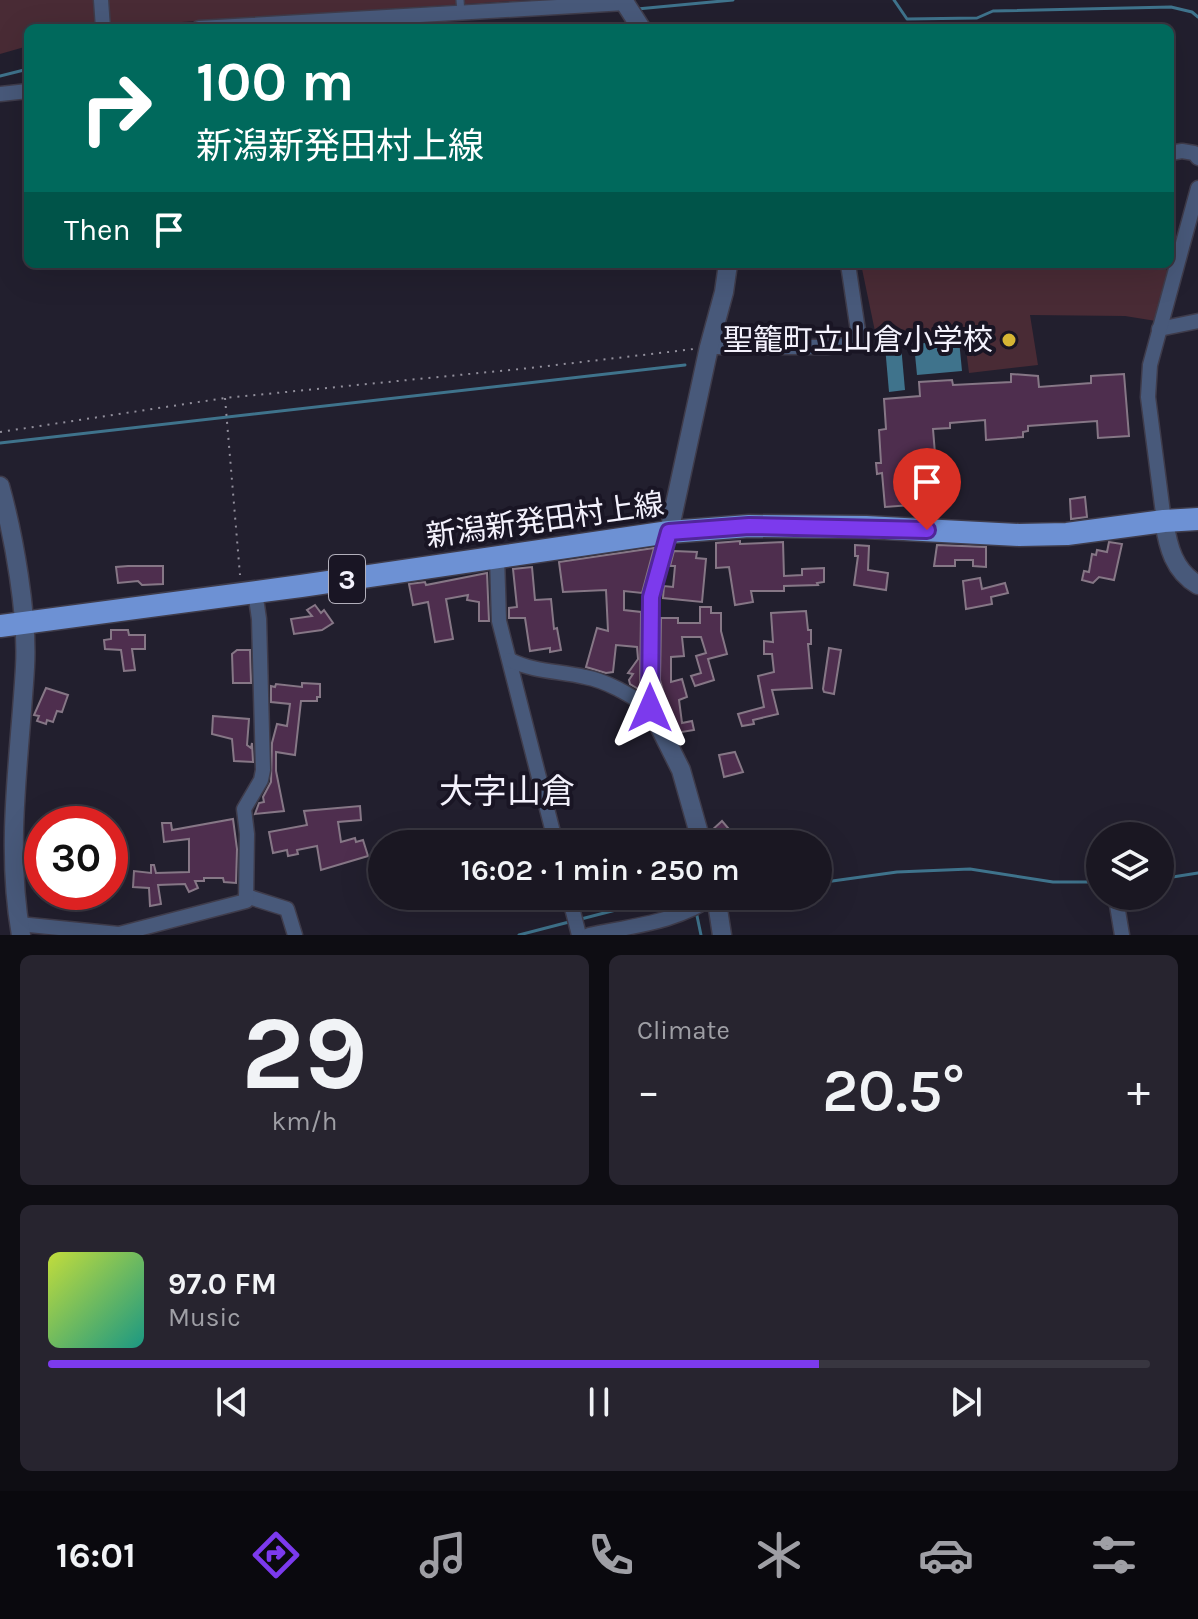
<!DOCTYPE html>
<meta charset="utf-8">
<style>
body{margin:0;font-family:Karla,"Noto Sans JP",sans-serif;background:#27242f;color:#f1f3f6;height:100vh;display:flex;flex-direction:column;font-size:30px;white-space:nowrap}
*{box-sizing:border-box;margin:0}
p{font-size:26px;color:#9f9fa5}
.icon{flex:none;width:44px;height:44px;fill:none;stroke:currentColor;stroke-width:2;stroke-linecap:round;stroke-linejoin:round}
.map{position:relative;height:935px;overflow:hidden}
.panel{display:flex;flex-direction:column;gap:20px;padding:20px;background:#0e0d13;flex:1}
.panel>*{flex:none}
.hud{position:absolute;left:24px;top:24px;width:1150px;height:244px;border-radius:12px;box-shadow:0 8px 32px #0002,0 0 0 2px #383640;background:#00695c;color:#fff;overflow:hidden}
.fabs{position:absolute;left:1086px;top:822px;display:grid;gap:16px}
.fabs a{display:grid;place-items:center;width:88px;height:88px;border-radius:50%;background:#1a1722;box-shadow:0 8px 32px #0002,0 0 0 2px #383640;font-size:40px}
.speed{position:absolute;left:24px;top:806px;display:flex;gap:16px;font-size:40px;font-weight:700;text-align:center}
.speed>*{display:grid;place-content:center;width:104px;height:104px;border-radius:50%;background:#1a1722;box-shadow:0 8px 32px #0002,0 0 0 2px #383640;line-height:1}
.speed .limit{border:12px solid #d22;background:#fff;color:#111}
.pin{position:absolute;display:grid;place-items:center;width:68px;height:68px;color:#fff;margin:-82px -34px;border-radius:50% 50% 50% 0;rotate:-45deg;box-shadow:0 0 8px #0007}
.pin .icon{rotate:45deg}
.me{position:absolute;width:88px;margin:-44px;rotate:0deg;stroke-linejoin:round;filter:drop-shadow(0 0 6px #0008)}
.turn{display:flex;align-items:center;gap:28px;height:168px;padding:0 40px;font-size:36px}
.turn .icon{width:104px;height:104px;stroke-width:2.5}
.turn b{display:block;font-size:56px;line-height:68px}
.then{display:flex;align-items:center;height:76px;padding:0 40px;background:#0003;gap:16px;font-size:30px}
.big{font-size:60px;font-weight:600;line-height:1.1}
.panel .card{flex:1;display:flex;flex-direction:column;justify-content:center;gap:12px;min-width:0;padding:0 28px;border-radius:12px;background:#27242f}
.panel .dial{align-items:center;gap:0}
.dial b{font-size:104px;line-height:1}
.song{display:flex;align-items:center;gap:24px}
.cover{width:96px;height:96px;border-radius:12px;background:linear-gradient(135deg,hsl(70 70% 55%),hsl(170 70% 35%))}
.played{height:8px;border-radius:4px;background:linear-gradient(90deg,#7c3aed 70%,#383640 70%)}
.keys{display:flex;justify-content:space-around;direction:ltr}
.heat{display:flex;justify-content:space-between;align-items:center;font-size:44px;direction:ltr}
.panel .tiles{flex:1;display:grid;gap:20px;grid-template-columns:1fr 1fr}
.card:last-child{grid-column:span 2}
.trip{position:absolute;left:368px;top:830px;width:464px;height:80px;border-radius:40px;background:#1a1722;box-shadow:0 8px 32px #0002,0 0 0 2px #383640;font-weight:600;line-height:80px;text-align:center}
.tabs{display:flex;height:128px;justify-content:space-around;align-items:center;background:#0a090e;color:#9f9fa5}
.tabs .icon{width:56px;height:56px}
.tabs .selected{color:#7c3aed}
.tabs b{font-size:36px;color:#f1f3f6}
.map>svg:first-child{display:block}
.green{fill:#492b35}
.water{fill:#3f738c}
.lines{fill:none;stroke-linecap:round;stroke-linejoin:round}
.stream{stroke:#3f738c;stroke-width:3}
.building{fill:#4e2e4e;stroke:#867786;stroke-width:2}
.service-casing{stroke:#3f3c4b;stroke-width:10}
.minor-casing{stroke:#3f3c4b;stroke-width:17}
.tertiary-casing{stroke:#3f3c4b;stroke-width:21}
.primary-casing{stroke:#3f3c4b;stroke-width:25}
.path{stroke:#928f9c;stroke-width:2;stroke-dasharray:2 6;stroke-linecap:butt}
.service{stroke:#48597a;stroke-width:7}
.minor{stroke:#48597a;stroke-width:14}
.tertiary{stroke:#48597a;stroke-width:18}
.primary{stroke:#6d91d4;stroke-width:22}
.route-casing{stroke:#51269a;stroke-width:20}
.route{stroke:#7c3aed;stroke-width:14}
.poi-dot{fill:#d6b534;stroke:#191524;stroke-width:3}
.labels{text-anchor:middle;dominant-baseline:central;stroke-width:8;stroke-linejoin:round;paint-order:stroke}
.shield{fill:#191524;stroke:#b2afbb;stroke-width:2}
.shield-label{font-size:28px;font-weight:bold;fill:#f3f1fc}
.poi-label{font-size:30px;fill:#f3f1fc;stroke:#191524;text-anchor:end}
.street-label{font-size:30px;fill:#f3f1fc;stroke:#191524}
.quarter-label{font-size:34px;fill:#f3f1fc;stroke:#191524}
</style>
<div class="map">
<svg width="1198" height="935" viewBox="0 0 1198 935">
<rect width="100%" height="100%" fill="#221f2e"/>
<g class="green">
<path d="M0 0H530L88 28H28V46L0 54Z"/>
<path d="M861 264H1163L1168 272 1156 321 1125 316 1030 315 1038 365 969 373 964 333 877 341Z"/>
</g>
<g class="water">
<path d="M959 340 962 371 917 375 914 344Z"/>
<path d="M901 345 905 390 889 392 885 346Z"/>
</g>
<g class="lines">
<g class="stream">
<path d="M894 0 907 19 977 18 993 11 1171 7 1192 12 1198 17"/>
<path d="M637 9 733 0"/>
<path d="M320 28 351 26"/>
<path d="M0 76 28 69"/>
<path d="M0 443 685 365"/>
<path d="M1160 879 1198 873"/>
<path d="M818 883 897 872 970 869 1053 882H1100"/>
<path d="M696 911 701 935"/>
<path d="M581 919 670 896"/>
<path d="M519 935 569 922"/>
</g>
</g>
<g class="building">
<path d="M1011 374 1038 376 1039 387 1091 383V376L1124 374 1129 436 1098 438 1097 421 1028 426V431L1023 432V437L986 440 985 420 950 423V428L933 429 939 503 885 507 882 473 877 474 876 463H881L879 430 886 429 884 399 920 396 919 382 952 380 953 385 1011 382Z"/>
<path d="M1085 497 1087 517 1071 519 1070 499Z"/>
<path d="M740 541V544L783 542 784 576 802 575V569L824 568V582L817 583 818 585 784 586V591H751L753 602 735 605 729 567 716 568V543Z"/>
<path d="M1109 542 1122 544 1114 580 1099 577 1093 583 1082 580 1084 571 1089 572 1092 554 1096 555 1097 550 1107 552Z"/>
<path d="M855 545 869 546 868 570 888 573 886 590 854 585 858 556H855Z"/>
<path d="M937 545 986 547V567L973 566V560H955V566H934Z"/>
<path d="M654 548 642 593 624 591V610L641 612 640 690 630 684 629 680 633 674 628 673 638 659 637 647 616 645 613 672 606 673 586 667 597 628 608 631 606 590 563 592 559 562Z"/>
<path d="M674 551 697 552 696 558 706 559 702 602 663 598 664 586 673 587 675 566H670Z"/>
<path d="M128 566H163V584L142 585 138 581 118 583 116 567Z"/>
<path d="M532 567 535 600 551 599 554 629 557 628 561 650 550 652V648L530 651 525 618H509V608L517 607 513 569Z"/>
<path d="M487 573 489 621H479V602L467 600 468 595 446 599 453 639 435 642 428 602 413 605 409 584 425 582 426 585Z"/>
<path d="M980 578 982 589 1005 583 1008 593 991 597 992 604 966 609 963 581Z"/>
<path d="M315 605 321 613 324 610 333 623 322 630 294 634 291 619 312 616 307 610Z"/>
<path d="M700 607H711V613H721V631L727 654 708 659 714 680 695 686 691 676 701 673 696 656 706 653 701 637H682L684 656 671 657V682L682 679 687 697 679 700 682 723 692 721 694 730 676 733 660 702 665 698 660 680 661 618H678V623H700Z"/>
<path d="M806 611 808 630H811V644H808L812 688 772 690 778 714 753 720 754 724 742 726 738 714 764 707 758 676 774 672 772 654H764V641L773 642 771 613Z"/>
<path d="M111 630H128L129 635H145V649H132L135 670 124 671 121 650 105 649 104 640 111 639Z"/>
<path d="M829 648 841 650 834 694 824 692 823 689Z"/>
<path d="M250 650 251 683H233L232 654 237 650Z"/>
<path d="M302 683 320 684V697H317V701H301L295 755 276 752V771L284 811 255 814 259 803 264 802 263 797 271 782 272 743 277 724 287 726 290 704 271 702V686L275 687 276 684 302 687Z"/>
<path d="M46 688 68 695 62 712 57 711 53 722 47 720 46 724 37 721 39 716 34 715Z"/>
<path d="M213 716 249 719 247 745 251 748 252 743 253 762 234 761 232 739 212 734Z"/>
<path d="M735 752 743 772 724 777 719 755Z"/>
<path d="M360 806 361 820 338 822 341 842 355 838 356 842 363 840 368 856 321 870 317 846 297 850 298 854 288 856 287 850 273 853 269 832 307 825 304 811Z"/>
<path d="M233 819 237 849 236 883 224 882 223 878H204V881H195L198 888 189 892 185 884 158 885 161 904 150 906 149 888 133 887 134 871 151 873V865H154L156 873 189 872V839L164 842 162 823H171L172 830Z"/>
<path d="M722 821 735 836 725 844H714L711 831Z"/>
</g>
<g class="lines">
<defs>
<path id="service" d="M460 0 461 13"/>
<g id="minor">
<path d="M101 0 103 28"/>
<path d="M199 28 625 3"/>
<path d="M0 94 28 91"/>
<path d="M1170 153 1182 151 1194 153 1198 158"/>
<path d="M1159 329 1198 321"/>
<path d="M709 347H826L860 344 848 264"/>
<path d="M1164 521 1148 397 1150 365 1198 188"/>
<path d="M497 557 499 621 556 844"/>
<path d="M510 660C534 672 560 671 585 677 608 681 631 696 650 708"/>
<path d="M650 708 651 597 669 532"/>
<path d="M246 896 287 909 295 935"/>
<path d="M569 896 579 935"/>
<path d="M1117 905 1122 935"/>
<path d="M19 924 119 934 246 901 247 834 244 809 261 780 263 770 259 619 255 591"/>
<path d="M589 935C632 926 679 922 714 896"/>
</g>
<g id="tertiary">
<path d="M623 0 641 28"/>
<path d="M0 486C14 536 28 616 25 667 20 756 5 846 21 935"/>
<path d="M1164 521C1168 547 1174 571 1198 585"/>
<path d="M669 532 709 347 724 292 728 264"/>
<path d="M650 708 681 770 702 844"/>
<path d="M716 896 722 935"/>
</g>
<path id="primary" d="M0 626 301 586 669 532 749 526 866 527 1019 535 1067 534 1164 521 1198 519"/>
</defs>
<use href="#service" class="service-casing"/>
<use href="#minor" class="minor-casing"/>
<use href="#tertiary" class="tertiary-casing"/>
<use href="#primary" class="primary-casing"/>
<g class="path">
<path d="M225 398 240 575"/>
<path d="M0 432 225 398 530 368 694 349"/>
</g>
<use href="#service" class="service"/>
<use href="#minor" class="minor"/>
<use href="#tertiary" class="tertiary"/>
<use href="#primary" class="primary"/>
</g>
<g class="lines">
<defs>
<path id="route" d="M650 708 651 597 669 532 749 526 927 530"/>
</defs>
<use href="#route" class="route-casing"/>
<use href="#route" class="route"/>
</g>
<circle class="poi-dot" cx="1009" cy="340" r="8"/>
<g class="labels">
<rect class="shield" x="329" y="555" width="36" height="48" rx="6"/>
<g class="shield-label">
<text x="347" y="579">3</text>
</g>
<g class="poi-label">
<text x="993" y="340">聖籠町立山倉小学校</text>
</g>
<g class="street-label">
<text transform="translate(545 520) rotate(-8)">新潟新発田村上線</text>
</g>
<g class="quarter-label">
<text x="507" y="792">大字山倉</text>
</g>
</g>
</svg>
<div class="fabs">
<a><svg class="icon" aria-label="layers" viewBox="0 0 24 24"><path d="M12 4l9 5-9 5-9-5zM3 14l9 5 9-5"/></svg></a>
</div>
<div class="speed"><div class="limit">30</div></div>
<div class="pin" style="left:927px;top:530px;background:#d93025"><svg class="icon" aria-label="arrive" viewBox="0 0 24 24"><path d="M6 21V4h12l-3 4 3 4H6"/></svg></div>
<svg class="me" style="left:650px;top:708px" viewBox="-20 -20 40 40"><path d="M0-17L14 15 0 8-14 15z" fill="#7c3aed" stroke="#fff" stroke-width="4"/></svg>
<div class="trip">16:02 · 1 min · 250 m</div>
<div class="hud">
<div class="turn"><svg class="icon" aria-label="right" viewBox="0 0 24 24"><path d="M7 20v-9h11M14 6l5 5-5 5"/></svg><div><b>100 m</b>新潟新発田村上線</div></div>
<div class="then">Then<svg class="icon" aria-label="arrive" viewBox="0 0 24 24"><path d="M6 21V4h12l-3 4 3 4H6"/></svg></div>
</div>
</div>
<section class="panel">
<div class="tiles">
<div class="card dial"><b>29</b><p>km/h</p></div>
<div class="card"><p>Climate</p>
<div class="heat"><a>−</a><b class="big">20.5°</b><a>+</a></div>
</div>
<div class="card">
<div class="song"><i class="cover"></i><div><b>97.0 FM</b><p>Music</p></div></div>
<div class="played"></div>
<div class="keys"><svg class="icon" aria-label="previous" viewBox="0 0 24 24"><path d="M18 5L8 12l10 7zM5 5v14"/></svg><svg class="icon" aria-label="pause" viewBox="0 0 24 24"><path d="M8 5v14M16 5v14"/></svg><svg class="icon" aria-label="next" viewBox="0 0 24 24"><path d="M6 5l10 7-10 7zM19 5v14"/></svg></div>
</div>
</div>
</section>
<nav class="tabs">
<b>16:01</b>
<svg class="icon selected" aria-label="directions" viewBox="0 0 24 24"><path d="M12 3l9 9-9 9-9-9zM9 14v-3h6M13 9l2 2-2 2"/></svg>
<svg class="icon" aria-label="music" viewBox="0 0 24 24"><path d="M9 18V5l10-2v13"/><circle cx="6" cy="18" r="3"/><circle cx="16" cy="16" r="3"/></svg>
<svg class="icon" aria-label="phone" viewBox="0 0 24 24"><path d="M5 4h4l2 5-3 2q2 4 5 5l2-3 5 2v4C11 20 4 13 5 4z"/></svg>
<svg class="icon" aria-label="climate" viewBox="0 0 24 24"><path d="M12 3v18M4 7l16 10M4 17L20 7"/></svg>
<svg class="icon" aria-label="car" viewBox="0 0 24 24"><path d="M5 17H2v-5l4-1 3-4h7l3 4 3 1v5h-3M9 17h6M6 11h13"/><circle cx="7" cy="17" r="2"/><circle cx="17" cy="17" r="2"/></svg>
<svg class="icon" aria-label="filters" viewBox="0 0 24 24"><path d="M4 7h16M4 17h16"/><circle cx="9" cy="7" r="2"/><circle cx="15" cy="17" r="2"/></svg>
</nav>
